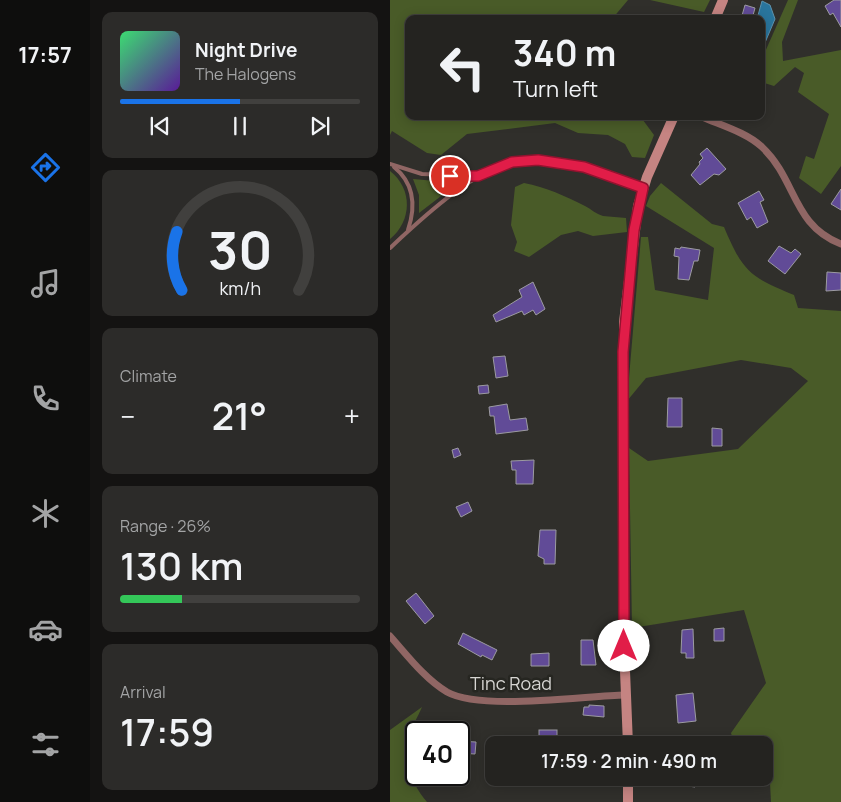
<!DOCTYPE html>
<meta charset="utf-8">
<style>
body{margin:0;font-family:Manrope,sans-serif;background:#2c2b29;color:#f1f3f6;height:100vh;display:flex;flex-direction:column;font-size:19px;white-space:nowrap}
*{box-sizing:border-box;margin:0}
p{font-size:16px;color:#a3a4a5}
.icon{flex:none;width:28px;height:28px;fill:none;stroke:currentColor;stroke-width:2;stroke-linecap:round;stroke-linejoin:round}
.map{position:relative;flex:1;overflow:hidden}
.sheet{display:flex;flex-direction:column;gap:12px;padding:12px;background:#141312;width:300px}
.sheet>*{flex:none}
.guide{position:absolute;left:15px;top:15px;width:360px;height:105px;border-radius:10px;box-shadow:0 2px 12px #0003,0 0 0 1px #41403e;background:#242320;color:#f1f3f6;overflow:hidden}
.speed{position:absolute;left:15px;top:721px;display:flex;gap:10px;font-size:25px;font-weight:700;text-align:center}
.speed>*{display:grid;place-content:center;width:65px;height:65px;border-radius:50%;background:#242320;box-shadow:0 2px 12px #0003,0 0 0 1px #41403e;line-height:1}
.speed .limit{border:2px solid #111;border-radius:8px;background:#fff;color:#111}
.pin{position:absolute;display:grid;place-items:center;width:42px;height:42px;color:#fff;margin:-21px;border:2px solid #fff;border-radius:50%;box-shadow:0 1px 5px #0007}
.me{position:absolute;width:55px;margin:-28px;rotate:0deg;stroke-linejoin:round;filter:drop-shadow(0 0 4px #0008)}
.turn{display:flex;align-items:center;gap:18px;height:105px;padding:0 25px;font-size:22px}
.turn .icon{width:65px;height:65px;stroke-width:2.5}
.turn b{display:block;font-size:35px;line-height:42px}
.big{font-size:38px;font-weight:600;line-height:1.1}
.sheet .widget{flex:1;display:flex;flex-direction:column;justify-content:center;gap:8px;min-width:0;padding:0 18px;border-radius:10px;background:#2c2b29}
.sheet .dial{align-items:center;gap:0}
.dial svg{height:130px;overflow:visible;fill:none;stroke:#41403e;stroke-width:7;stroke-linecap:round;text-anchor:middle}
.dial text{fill:#f1f3f6;stroke:none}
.song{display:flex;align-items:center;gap:15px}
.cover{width:60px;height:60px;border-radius:8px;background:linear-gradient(135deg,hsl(140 70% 55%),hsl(270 70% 35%))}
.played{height:5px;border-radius:2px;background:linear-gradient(90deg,#1a73e8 50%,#41403e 50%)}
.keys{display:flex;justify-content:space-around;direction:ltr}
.heat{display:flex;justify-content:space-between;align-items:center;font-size:28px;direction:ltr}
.charge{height:8px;border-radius:4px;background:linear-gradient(90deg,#34c759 26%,#41403e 0)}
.trip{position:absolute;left:95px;top:736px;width:288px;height:50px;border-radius:10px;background:#242320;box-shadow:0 2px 12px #0003,0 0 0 1px #41403e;font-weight:600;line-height:50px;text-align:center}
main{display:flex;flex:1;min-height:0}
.menu{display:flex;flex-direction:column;width:90px;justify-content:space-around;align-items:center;background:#0e0e0d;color:#a3a4a5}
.menu .icon{width:35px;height:35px}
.menu .current{color:#1a73e8}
.menu b{font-size:22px;color:#f1f3f6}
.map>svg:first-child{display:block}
.green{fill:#495b28}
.water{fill:#29759d;stroke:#5d92ad}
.building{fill:#614b97;stroke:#9c9ba1}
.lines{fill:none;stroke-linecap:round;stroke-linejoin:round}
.lane{stroke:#906664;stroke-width:4}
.street{stroke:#906664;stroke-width:7}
.secondary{stroke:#c58482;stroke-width:10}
.route-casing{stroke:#92132f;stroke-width:12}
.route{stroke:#e11d48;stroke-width:9}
.labels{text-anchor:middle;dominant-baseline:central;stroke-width:5;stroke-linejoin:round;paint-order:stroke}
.street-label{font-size:18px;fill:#d7d6d3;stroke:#262621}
</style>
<main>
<nav class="menu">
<b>17:57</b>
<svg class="icon current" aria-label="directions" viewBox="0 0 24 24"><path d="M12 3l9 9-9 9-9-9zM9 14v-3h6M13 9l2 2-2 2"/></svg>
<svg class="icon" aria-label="music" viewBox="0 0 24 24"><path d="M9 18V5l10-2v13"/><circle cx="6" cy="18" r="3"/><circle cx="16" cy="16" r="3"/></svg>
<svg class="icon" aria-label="phone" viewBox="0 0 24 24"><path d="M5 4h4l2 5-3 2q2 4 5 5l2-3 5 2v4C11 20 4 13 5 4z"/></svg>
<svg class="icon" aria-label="climate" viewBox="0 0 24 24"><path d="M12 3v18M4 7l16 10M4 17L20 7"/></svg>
<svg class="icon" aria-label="car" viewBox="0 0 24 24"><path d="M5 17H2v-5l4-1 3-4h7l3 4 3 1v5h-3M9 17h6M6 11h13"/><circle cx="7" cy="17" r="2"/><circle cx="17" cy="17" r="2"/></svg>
<svg class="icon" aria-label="filters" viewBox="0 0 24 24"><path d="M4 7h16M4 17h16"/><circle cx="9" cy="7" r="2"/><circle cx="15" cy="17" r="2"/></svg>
</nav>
<section class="sheet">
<div class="widget">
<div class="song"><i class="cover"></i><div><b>Night Drive</b><p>The Halogens</p></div></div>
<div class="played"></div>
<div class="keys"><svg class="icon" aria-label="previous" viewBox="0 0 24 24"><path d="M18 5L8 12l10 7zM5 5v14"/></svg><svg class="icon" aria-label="pause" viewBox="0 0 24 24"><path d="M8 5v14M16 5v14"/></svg><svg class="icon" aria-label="next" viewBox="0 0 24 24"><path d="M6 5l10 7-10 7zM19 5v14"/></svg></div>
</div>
<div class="widget dial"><svg viewBox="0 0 100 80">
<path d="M14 69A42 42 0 1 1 86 69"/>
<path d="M14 69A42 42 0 0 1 11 33" stroke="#1a73e8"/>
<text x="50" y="56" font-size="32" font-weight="700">30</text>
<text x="50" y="72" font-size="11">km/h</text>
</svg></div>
<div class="widget"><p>Climate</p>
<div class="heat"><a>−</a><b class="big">21°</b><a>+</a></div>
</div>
<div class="widget"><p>Range · 26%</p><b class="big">130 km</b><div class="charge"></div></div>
<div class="widget"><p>Arrival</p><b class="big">17:59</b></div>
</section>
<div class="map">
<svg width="451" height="802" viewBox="0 0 451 802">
<rect width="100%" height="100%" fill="#302f2b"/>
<g class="green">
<path d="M0 0H238L222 19H19V116H250L264 135 255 158 242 157 235 144 218 135 188 133 165 123 77 134 51 155 37 153 2 131 0 135Z"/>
<path d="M260 0H320L314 12Z"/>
<path d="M398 0H408L392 42 393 61 451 50V166L431 194 409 178 416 156 424 159 439 114 408 92 414 73 405 67 384 86 371 82V61Z"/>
<path d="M0 171C23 189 22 221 0 239Z"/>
<path d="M23 179 68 183 29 213V195Z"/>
<path d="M134 183C156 187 175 196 195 206 201 209 206 214 213 216 220 217 229 217 236 218L237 232 203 236 188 231 171 235 139 257 124 251 127 242 121 225 125 187Z"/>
<path d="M271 183 322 224 334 227C353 272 360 277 404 295L408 308 451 311V802H381L379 763 374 762V745L344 743 341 733 376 683 354 610 242 628 239 448 258 461 348 449 418 381 401 368 351 360 256 378 237 401 251 237H258L265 290 318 300 324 248 256 206 260 196Z"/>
<path d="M32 707C28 717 22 726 18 736 10 757 23 786 37 802H0V730Z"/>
</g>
<path class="water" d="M372 1 380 5 385 19 371 52V19H367Z"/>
<g class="building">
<path d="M444 0H451V27L443 13 440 15 435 6Z"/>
<path d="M355 5 365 8 362 19H351Z"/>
<path d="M317 148 336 169 329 175 324 174 310 185 301 175 310 164 309 162 313 158 310 154Z"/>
<path d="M451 189V210L441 204Z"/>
<path d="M369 191 374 200 370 202 378 222 367 228 361 217 357 220 348 203Z"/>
<path d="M389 246 401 253 405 249 411 254 395 274 378 261Z"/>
<path d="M291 247 310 250 308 261H304L299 280 288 279 289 257 284 256 285 248 290 249Z"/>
<path d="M437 272 451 273V290L436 291Z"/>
<path d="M143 282 155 309 146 315 143 310 134 315 132 311 106 322 103 315 132 297 129 290Z"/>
<path d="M115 356 118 376 106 378 103 357Z"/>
<path d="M98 385 99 393 89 394 88 386Z"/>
<path d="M278 398H292V427H277Z"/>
<path d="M117 404 120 420 136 418 138 430 106 434 104 416H100L99 407Z"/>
<path d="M322 428 332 429V446H322Z"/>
<path d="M68 448 71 455 64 458 62 450Z"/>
<path d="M144 460 143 484H126V470H122L121 461Z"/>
<path d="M78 502 82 511 71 517 66 507Z"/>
<path d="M150 530H166L165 564H154V559L148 556Z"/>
<path d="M26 593 44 616 35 624 16 601Z"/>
<path d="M334 628V641H324V629Z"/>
<path d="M303 629 304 658H296V653H291L292 630Z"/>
<path d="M73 633 107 650 102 660 92 655 91 657 68 644Z"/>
<path d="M191 640H203L206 665H191Z"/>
<path d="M159 653V666H141V654Z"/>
<path d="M303 693 306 721 288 723 286 695Z"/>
<path d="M199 705 214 706V717L193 715 194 707H199Z"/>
<rect x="149" y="730" width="18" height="15"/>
<path d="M129 737 130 745H108V738Z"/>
<path d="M69 741 86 742 85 754 69 753Z"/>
<path d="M292 778H307L305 787 291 785Z"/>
</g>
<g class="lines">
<g class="lane">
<path d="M0 164 32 174 88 176"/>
<path d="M4 167C25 184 26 206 18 230"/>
<path d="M0 248C31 219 88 165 131 161 173 156 214 174 253 188"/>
</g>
<g class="street">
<path d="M310 116C330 125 356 132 372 147 407 180 402 225 451 244"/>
<path d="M0 636C17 655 35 679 57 692 91 711 193 696 235 695"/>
</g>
<g class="secondary">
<path d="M325 19 333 0"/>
<path d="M238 745 234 646V322L248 206 257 177 284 116"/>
<path d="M238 802V778"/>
</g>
</g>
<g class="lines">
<defs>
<path id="route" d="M60 176H88L122 162 148 160 194 167 253 188 244 230 233 352 234 646"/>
</defs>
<use href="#route" class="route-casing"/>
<use href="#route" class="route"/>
</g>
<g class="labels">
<g class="street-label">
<text x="121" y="683">Tinc Road</text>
</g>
</g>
</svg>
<div class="speed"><div class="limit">40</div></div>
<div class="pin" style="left:60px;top:176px;background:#d93025"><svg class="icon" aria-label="arrive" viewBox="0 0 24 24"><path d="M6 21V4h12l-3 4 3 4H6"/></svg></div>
<svg class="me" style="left:234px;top:646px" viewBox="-20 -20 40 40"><circle r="19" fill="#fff"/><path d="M0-13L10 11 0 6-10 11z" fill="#e11d48"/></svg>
<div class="trip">17:59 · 2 min · 490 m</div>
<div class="guide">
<div class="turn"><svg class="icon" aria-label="left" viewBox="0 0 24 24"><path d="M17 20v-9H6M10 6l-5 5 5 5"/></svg><div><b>340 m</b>Turn left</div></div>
</div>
</div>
</main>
